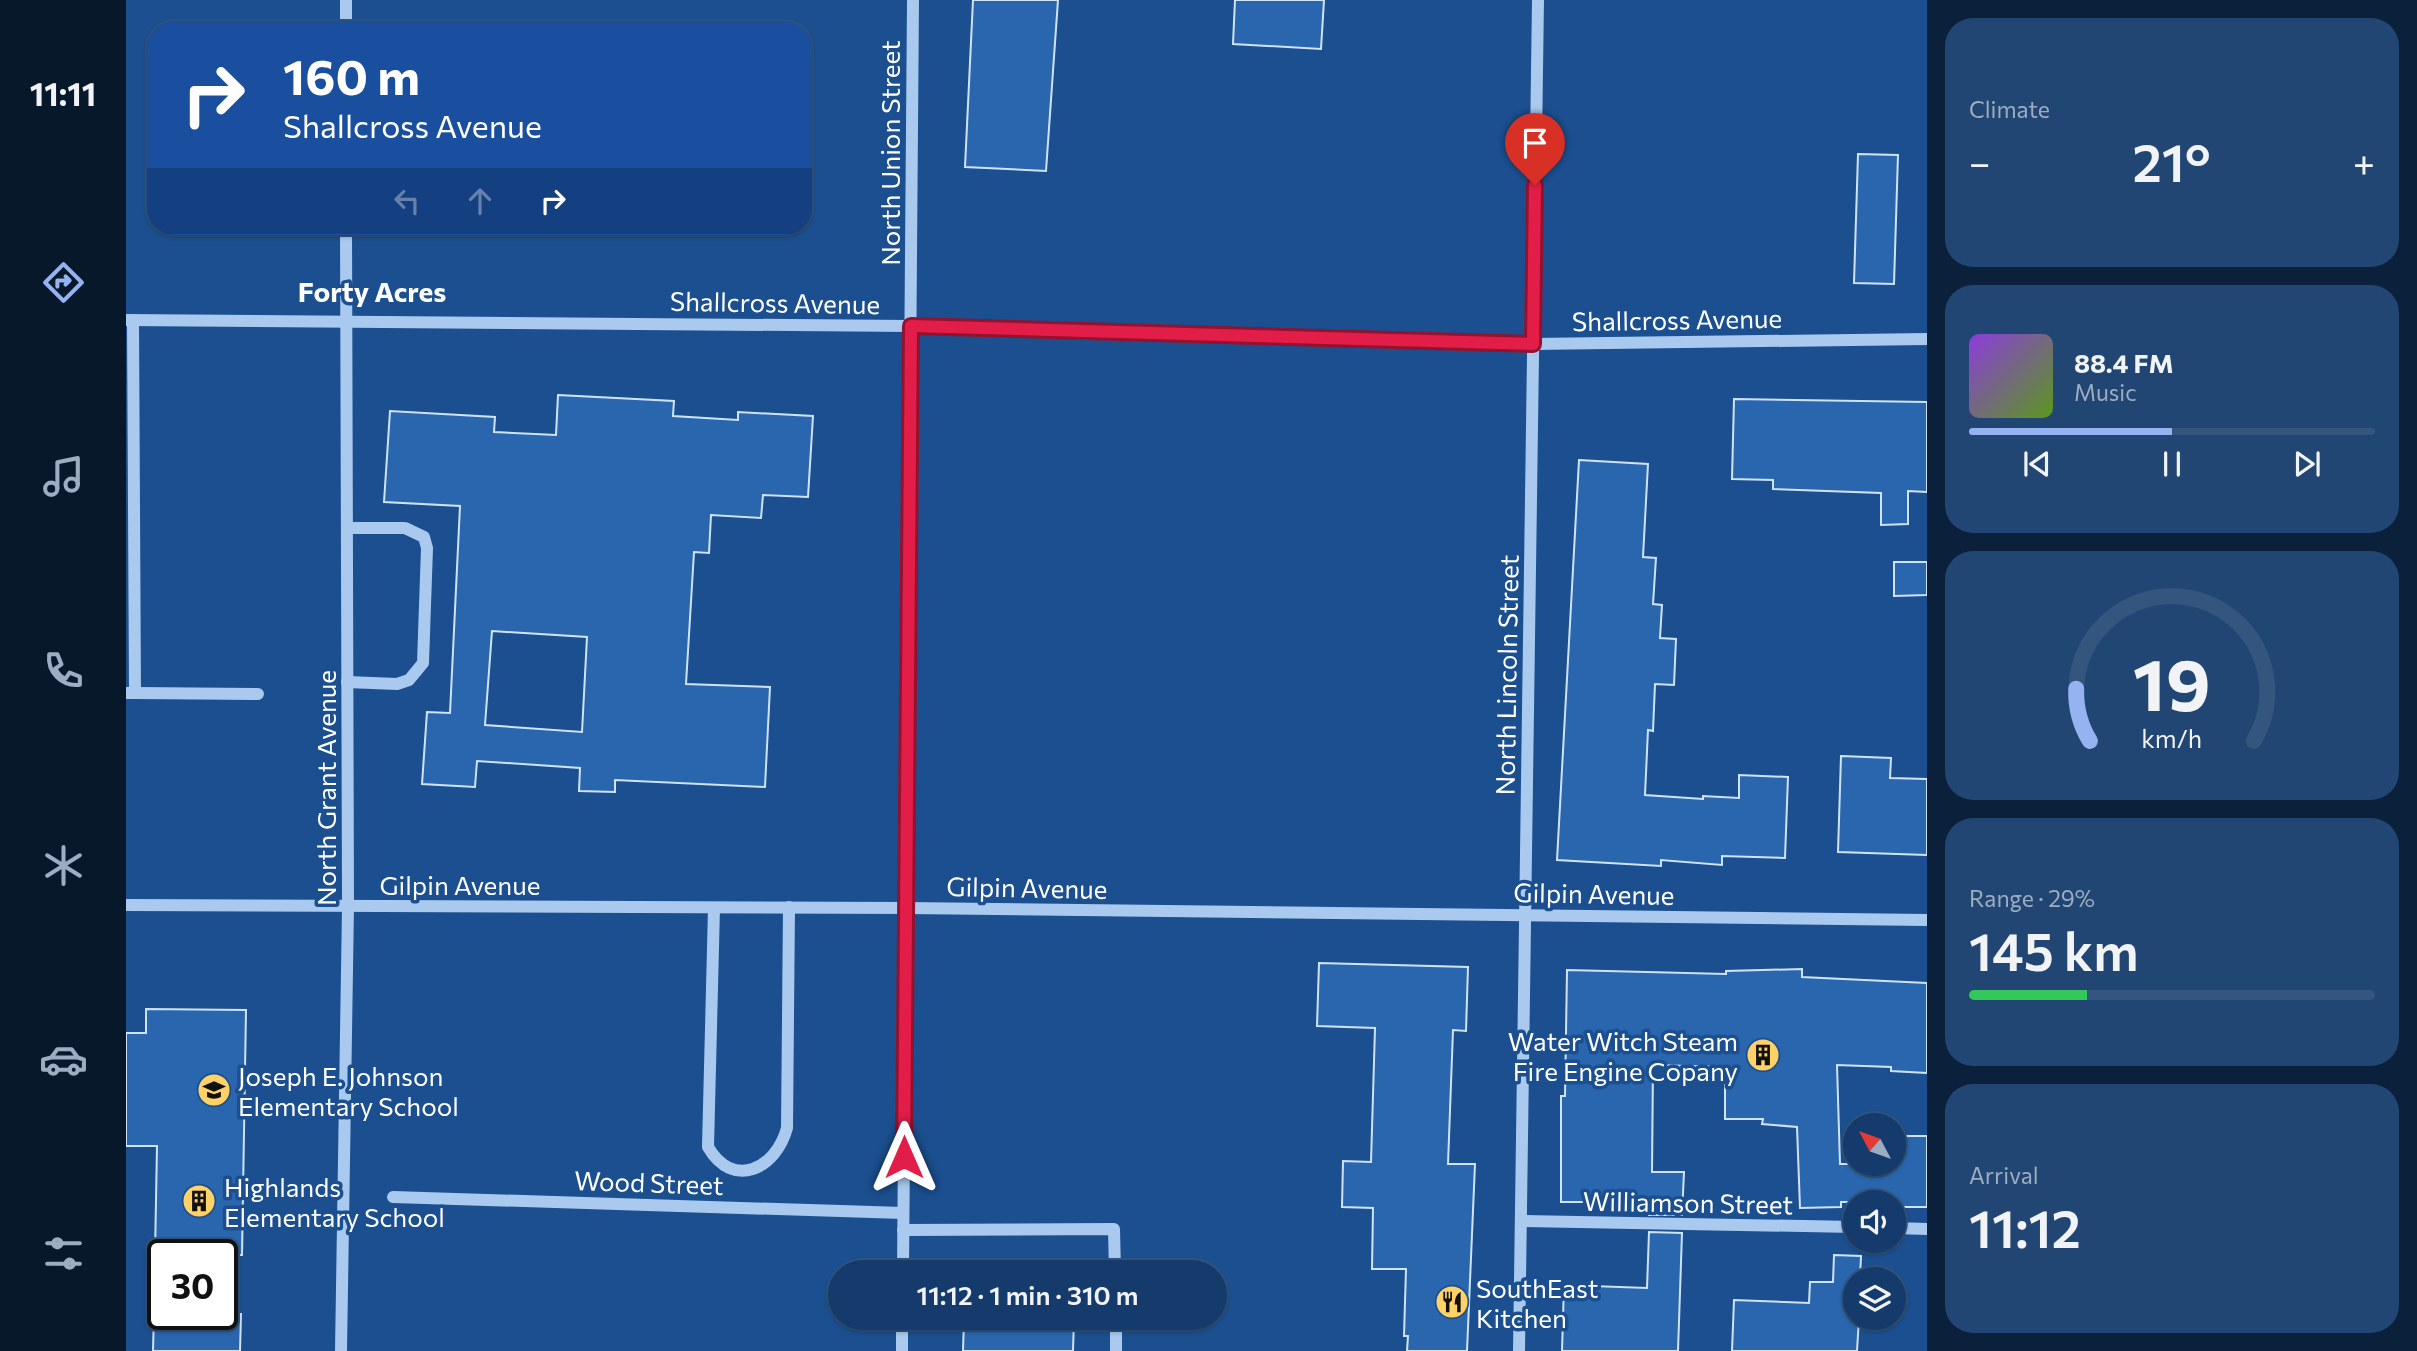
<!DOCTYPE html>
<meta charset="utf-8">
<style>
body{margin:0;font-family:Commissioner,sans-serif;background:#214673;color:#f1f3f6;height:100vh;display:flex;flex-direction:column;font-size:26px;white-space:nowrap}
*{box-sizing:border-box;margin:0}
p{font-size:23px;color:#9dadc1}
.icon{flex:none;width:38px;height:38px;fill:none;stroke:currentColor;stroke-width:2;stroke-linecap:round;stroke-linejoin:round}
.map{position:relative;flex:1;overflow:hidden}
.sheet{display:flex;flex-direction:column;gap:18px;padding:18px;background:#0b203b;width:490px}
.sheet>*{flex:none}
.top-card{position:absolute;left:21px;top:21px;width:665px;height:214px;border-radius:28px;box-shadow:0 2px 5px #0004,0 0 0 2px #33557e;background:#1a4fa0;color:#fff;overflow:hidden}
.needle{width:46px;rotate:311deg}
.tools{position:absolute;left:1717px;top:1113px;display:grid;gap:14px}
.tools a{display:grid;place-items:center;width:63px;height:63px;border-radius:50%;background:#143b6b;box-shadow:0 2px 5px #0004,0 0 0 2px #33557e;font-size:35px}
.speed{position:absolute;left:21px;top:1239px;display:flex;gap:14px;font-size:35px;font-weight:700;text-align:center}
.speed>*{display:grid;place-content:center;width:91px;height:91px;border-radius:50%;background:#143b6b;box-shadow:0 2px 5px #0004,0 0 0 2px #33557e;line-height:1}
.speed .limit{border:4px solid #111;border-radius:10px;background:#fff;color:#111}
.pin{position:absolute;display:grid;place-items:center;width:60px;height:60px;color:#fff;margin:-72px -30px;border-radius:50% 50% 50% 0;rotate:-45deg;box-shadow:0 0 7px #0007}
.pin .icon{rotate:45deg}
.me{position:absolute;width:77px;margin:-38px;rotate:0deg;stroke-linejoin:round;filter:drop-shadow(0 0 5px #0008)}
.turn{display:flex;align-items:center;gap:24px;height:147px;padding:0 21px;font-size:32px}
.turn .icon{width:91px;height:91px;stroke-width:2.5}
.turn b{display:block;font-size:49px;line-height:60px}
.lanes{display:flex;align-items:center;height:66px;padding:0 21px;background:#0003;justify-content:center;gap:35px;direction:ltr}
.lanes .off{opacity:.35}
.big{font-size:52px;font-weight:600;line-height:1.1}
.sheet .card{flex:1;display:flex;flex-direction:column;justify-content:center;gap:10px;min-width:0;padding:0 24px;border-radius:28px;background:#214673}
.sheet .dial{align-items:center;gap:0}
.dial svg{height:182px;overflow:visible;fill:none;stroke:#33557e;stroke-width:7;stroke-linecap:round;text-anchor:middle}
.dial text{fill:#f1f3f6;stroke:none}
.song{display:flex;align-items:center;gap:21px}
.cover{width:84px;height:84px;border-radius:10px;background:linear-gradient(135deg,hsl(270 70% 55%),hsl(90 70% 35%))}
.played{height:7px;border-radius:4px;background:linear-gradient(90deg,#95b2f1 50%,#33557e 50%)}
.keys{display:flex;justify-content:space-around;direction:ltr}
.heat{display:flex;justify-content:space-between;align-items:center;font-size:38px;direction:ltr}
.charge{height:10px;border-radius:5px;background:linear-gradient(90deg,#34c759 29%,#33557e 0)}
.trip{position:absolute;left:702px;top:1260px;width:399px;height:70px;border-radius:35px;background:#143b6b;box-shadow:0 2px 5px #0004,0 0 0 2px #33557e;font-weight:600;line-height:70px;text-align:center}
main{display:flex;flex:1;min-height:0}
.dock{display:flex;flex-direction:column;width:126px;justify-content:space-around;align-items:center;background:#08182b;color:#9dadc1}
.dock .icon{width:49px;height:49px}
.dock .current{color:#95b2f1}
.dock b{font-size:32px;color:#f1f3f6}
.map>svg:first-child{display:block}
.building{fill:#2a66ad;stroke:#cfe3fa;stroke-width:2;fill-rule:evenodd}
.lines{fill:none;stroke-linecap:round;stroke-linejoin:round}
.minor{stroke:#a9c9ee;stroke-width:12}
.route-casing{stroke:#92132f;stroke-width:18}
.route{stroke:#e11d48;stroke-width:12}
.labels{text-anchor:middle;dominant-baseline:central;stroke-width:7;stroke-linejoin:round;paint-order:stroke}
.street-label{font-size:26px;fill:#fff;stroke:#1b4f8f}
.poi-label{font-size:26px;fill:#fff;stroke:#1b4f8f;text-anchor:start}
.neighbourhood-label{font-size:28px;font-weight:bold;fill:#fff;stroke:#1b4f8f}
</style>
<main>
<nav class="dock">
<b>11:11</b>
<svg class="icon current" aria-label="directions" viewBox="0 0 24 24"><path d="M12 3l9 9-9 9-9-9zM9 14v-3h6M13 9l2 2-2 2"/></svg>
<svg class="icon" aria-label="music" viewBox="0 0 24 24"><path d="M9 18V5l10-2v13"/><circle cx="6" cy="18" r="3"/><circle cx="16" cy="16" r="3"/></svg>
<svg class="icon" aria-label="phone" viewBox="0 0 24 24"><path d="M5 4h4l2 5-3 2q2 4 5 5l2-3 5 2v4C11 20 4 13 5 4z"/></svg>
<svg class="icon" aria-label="climate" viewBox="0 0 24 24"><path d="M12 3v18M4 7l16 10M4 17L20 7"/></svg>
<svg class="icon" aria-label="car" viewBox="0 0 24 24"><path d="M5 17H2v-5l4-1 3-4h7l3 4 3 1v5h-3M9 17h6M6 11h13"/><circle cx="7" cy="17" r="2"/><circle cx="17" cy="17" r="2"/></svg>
<svg class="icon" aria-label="filters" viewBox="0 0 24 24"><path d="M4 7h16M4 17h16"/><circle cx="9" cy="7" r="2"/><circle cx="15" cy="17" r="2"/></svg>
</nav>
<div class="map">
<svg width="1801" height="1351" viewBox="0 0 1801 1351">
<rect width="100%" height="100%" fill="#1b4f8f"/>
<g class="building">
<path d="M847 0H932L920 171 839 167Z"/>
<path d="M1109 0H1198L1195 49 1107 44Z"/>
<path d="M1732 154 1772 155 1768 284 1728 283Z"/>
<path d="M432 395 548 401 547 416 612 420V412L687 416 682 497 637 495 635 518 585 515 583 553 568 552 560 684 644 687 639 787 489 780V792L453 791 454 768 351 761 349 787 296 784 301 712 324 713 334 506 258 502 264 411 369 417 368 432 430 435ZM366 631 461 637 456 732 359 725Z"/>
<path d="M1608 399 1801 402V492L1782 491V524L1755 525V493L1647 489V480L1606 479Z"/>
<path d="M1453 460 1522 464 1517 557 1530 558 1527 604 1536 605 1534 638 1550 639 1548 685 1529 684 1527 731 1522 730 1519 795 1577 799V796L1613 798V775L1662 777 1659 858 1596 856V865L1535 860V866L1431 860Z"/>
<path d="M1768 562H1801V595L1768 596Z"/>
<path d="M1715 756 1765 758 1764 778 1801 779V855L1712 852Z"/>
<path d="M1193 963 1342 967 1340 1031 1327 1030 1322 1164H1349L1341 1351H1281L1282 1336H1278L1280 1269H1246L1247 1208 1216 1207 1217 1161 1245 1162 1249 1028 1191 1026Z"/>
<path d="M1676 969V977L1801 983V1073L1765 1071V1067L1711 1065 1714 1164H1768L1770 1162V1136H1801V1207H1768V1202H1715V1207L1674 1208 1671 1127 1636 1124 1637 1119H1599V1067L1527 1065 1526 1172H1558L1556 1215H1523V1202H1435V1096H1439L1441 970 1600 974V971Z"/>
<path d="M20 1009 120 1010 116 1255H29L31 1146H0V1033H20Z"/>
<path d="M1523 1232 1556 1233 1552 1351H1436L1438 1285 1521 1288Z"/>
<path d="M1708 1255 1735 1256 1734 1279H1729V1318H1733L1731 1351H1606L1608 1300 1683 1303 1684 1282H1707Z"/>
<path d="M28 1314H115L114 1351H27Z"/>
<path d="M838 1318H948L947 1351H837Z"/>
</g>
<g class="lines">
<g class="minor">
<path d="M220 30V0"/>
<path d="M0 320 784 326 1407 344 1801 339"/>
<path d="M221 528H279L298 537 301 548 297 663 283 680 271 684 221 682"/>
<path d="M0 693H9L7 320"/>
<path d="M9 693 132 694"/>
<path d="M0 905 780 908 1801 920"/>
<path d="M588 908 582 1147C607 1190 650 1169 661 1128L663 907"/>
<path d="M267 1197 777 1213"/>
<path d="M1395 1221 1729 1227"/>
<path d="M1768 1228 1801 1229"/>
<path d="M777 1230 988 1229 989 1272"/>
<path d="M777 1272 787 0"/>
<path d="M990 1318V1351"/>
<path d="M215 1351 222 906 220 226"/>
<path d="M776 1351V1318"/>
<path d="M1393 1351 1412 0"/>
</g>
</g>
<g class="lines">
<defs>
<path id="route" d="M778 1157 785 326 1407 344 1409 185"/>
</defs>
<use href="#route" class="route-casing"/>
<use href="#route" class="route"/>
</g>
<defs>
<symbol id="building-disc" viewBox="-11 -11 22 22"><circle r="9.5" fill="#ffd166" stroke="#1b4f8f"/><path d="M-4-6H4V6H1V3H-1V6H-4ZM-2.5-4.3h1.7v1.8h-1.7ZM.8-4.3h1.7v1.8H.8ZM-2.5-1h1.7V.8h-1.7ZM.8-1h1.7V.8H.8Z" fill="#111"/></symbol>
<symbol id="school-disc" viewBox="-11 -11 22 22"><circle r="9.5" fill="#ffd166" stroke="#1b4f8f"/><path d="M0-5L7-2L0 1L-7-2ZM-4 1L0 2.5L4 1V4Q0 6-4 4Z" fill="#111"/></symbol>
<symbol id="restaurant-disc" viewBox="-11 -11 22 22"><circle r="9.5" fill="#ffd166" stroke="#1b4f8f"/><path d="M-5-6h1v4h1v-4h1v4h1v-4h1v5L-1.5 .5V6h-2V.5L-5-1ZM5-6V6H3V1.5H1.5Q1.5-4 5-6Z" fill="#111"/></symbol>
</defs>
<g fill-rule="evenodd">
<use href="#building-disc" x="1618" y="1036" width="38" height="38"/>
<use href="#school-disc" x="69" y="1071" width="38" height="38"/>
<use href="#building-disc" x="54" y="1182" width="38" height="38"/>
<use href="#restaurant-disc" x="1307" y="1283" width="38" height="38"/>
</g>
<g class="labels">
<g class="street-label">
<text transform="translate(763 153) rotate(-90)">North Union Street</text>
<text transform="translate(649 302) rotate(1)">Shallcross Avenue</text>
<text transform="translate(1551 319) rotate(-1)">Shallcross Avenue</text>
<text transform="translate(1380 675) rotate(-89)">North Lincoln Street</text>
<text transform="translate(199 788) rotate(-90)">North Grant Avenue</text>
<text x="334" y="884">Gilpin Avenue</text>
<text transform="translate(901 887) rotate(1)">Gilpin Avenue</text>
<text transform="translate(1468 893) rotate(1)">Gilpin Avenue</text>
<text transform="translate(523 1182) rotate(2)">Wood Street</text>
<text transform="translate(1562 1202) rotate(1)">Williamson Street</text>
</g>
<g class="poi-label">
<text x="1612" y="1040" text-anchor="end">Water Witch Steam<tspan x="1612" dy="30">Fire Engine Copany</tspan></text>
<text x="112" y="1075">Joseph E. Johnson<tspan x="112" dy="30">Elementary School</tspan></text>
<text x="98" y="1186">Highlands<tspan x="98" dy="30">Elementary School</tspan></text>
<text x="1350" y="1287">SouthEast<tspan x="1350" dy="30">Kitchen</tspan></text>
</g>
<g class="neighbourhood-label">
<text x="246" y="291">Forty Acres</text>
</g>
</g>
</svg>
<div class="tools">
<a><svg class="needle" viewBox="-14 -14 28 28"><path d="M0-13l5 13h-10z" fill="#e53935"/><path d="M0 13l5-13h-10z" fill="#9dadc1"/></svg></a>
<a><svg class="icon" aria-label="sound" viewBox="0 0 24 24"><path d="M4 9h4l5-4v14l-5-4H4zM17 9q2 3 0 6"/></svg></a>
<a><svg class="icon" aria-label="layers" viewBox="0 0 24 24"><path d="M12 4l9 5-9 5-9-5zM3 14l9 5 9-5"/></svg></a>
</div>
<div class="speed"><div class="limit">30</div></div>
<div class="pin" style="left:1409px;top:185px;background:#d93025"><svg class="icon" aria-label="arrive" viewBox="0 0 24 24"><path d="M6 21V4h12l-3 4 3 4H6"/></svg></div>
<svg class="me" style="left:778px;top:1157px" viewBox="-20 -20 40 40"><path d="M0-17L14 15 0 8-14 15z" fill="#e11d48" stroke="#fff" stroke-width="4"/></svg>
<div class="trip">11:12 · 1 min · 310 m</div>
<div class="top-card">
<div class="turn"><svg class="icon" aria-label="right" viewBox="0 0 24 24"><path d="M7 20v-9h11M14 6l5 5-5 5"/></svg><div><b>160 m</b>Shallcross Avenue</div></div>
<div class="lanes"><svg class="icon off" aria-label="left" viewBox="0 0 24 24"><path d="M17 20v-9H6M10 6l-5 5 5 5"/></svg><svg class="icon off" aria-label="ahead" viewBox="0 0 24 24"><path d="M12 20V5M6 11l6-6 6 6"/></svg><svg class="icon" aria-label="right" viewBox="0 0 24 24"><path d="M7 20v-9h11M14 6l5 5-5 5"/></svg></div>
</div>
</div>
<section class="sheet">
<div class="card"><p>Climate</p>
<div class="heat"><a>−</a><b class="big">21°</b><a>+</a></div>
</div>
<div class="card">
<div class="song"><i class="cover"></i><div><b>88.4 FM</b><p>Music</p></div></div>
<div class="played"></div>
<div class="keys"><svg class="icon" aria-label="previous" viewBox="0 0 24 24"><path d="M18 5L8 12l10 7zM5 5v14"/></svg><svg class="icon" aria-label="pause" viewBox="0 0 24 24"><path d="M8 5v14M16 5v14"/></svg><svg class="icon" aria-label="next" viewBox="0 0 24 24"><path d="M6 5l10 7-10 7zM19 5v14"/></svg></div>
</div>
<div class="card dial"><svg viewBox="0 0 100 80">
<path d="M14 69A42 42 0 1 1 86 69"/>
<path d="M14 69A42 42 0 0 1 8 46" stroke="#95b2f1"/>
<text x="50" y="56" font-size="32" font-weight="700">19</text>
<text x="50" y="72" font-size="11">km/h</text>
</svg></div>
<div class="card"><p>Range · 29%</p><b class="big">145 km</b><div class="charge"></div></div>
<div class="card"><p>Arrival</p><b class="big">11:12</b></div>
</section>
</main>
